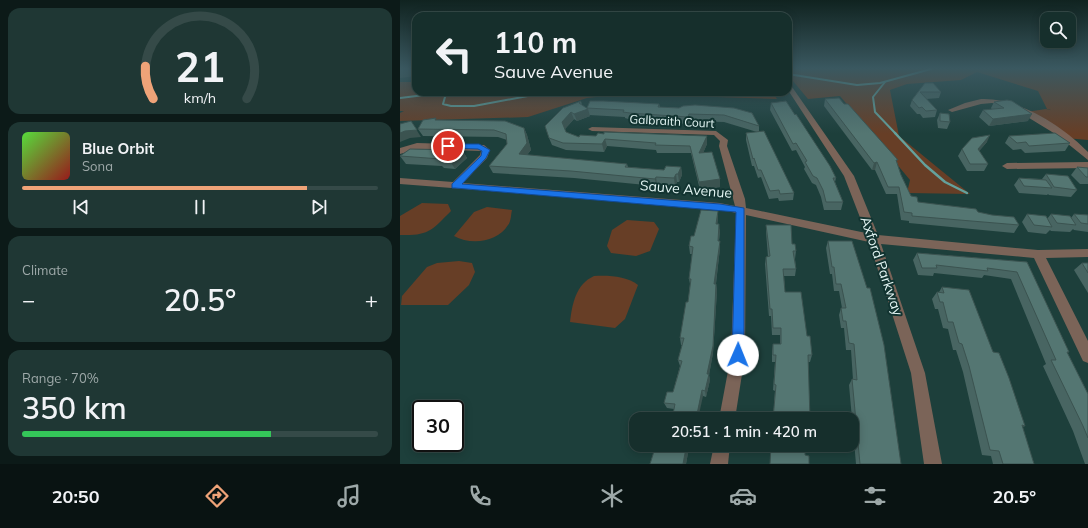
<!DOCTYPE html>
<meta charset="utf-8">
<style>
body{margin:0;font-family:Mulish,sans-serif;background:#1f3734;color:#f1f3f6;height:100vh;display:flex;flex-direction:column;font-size:15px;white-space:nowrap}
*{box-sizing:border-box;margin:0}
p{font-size:13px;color:#9ea9a9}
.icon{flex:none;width:22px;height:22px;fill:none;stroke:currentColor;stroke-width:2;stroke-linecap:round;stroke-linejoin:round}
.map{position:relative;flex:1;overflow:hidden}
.panel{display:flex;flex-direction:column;gap:8px;padding:8px;background:#0c1a18;width:400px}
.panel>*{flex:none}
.hud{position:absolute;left:12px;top:12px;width:380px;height:84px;border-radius:12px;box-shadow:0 2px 10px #0003,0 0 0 1px #354a48;background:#162f2c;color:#f1f3f6;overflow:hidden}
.tools{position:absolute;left:640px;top:12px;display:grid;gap:8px}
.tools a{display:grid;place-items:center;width:36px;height:36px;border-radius:8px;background:#162f2c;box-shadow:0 2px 10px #0003,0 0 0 1px #354a48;font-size:20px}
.speed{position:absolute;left:12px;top:400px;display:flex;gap:8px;font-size:20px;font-weight:700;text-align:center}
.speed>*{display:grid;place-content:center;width:52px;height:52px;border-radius:50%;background:#162f2c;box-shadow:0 2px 10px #0003,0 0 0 1px #354a48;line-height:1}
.speed .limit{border:2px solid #111;border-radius:6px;background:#fff;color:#111}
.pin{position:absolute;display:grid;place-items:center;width:34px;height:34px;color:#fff;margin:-17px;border:2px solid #fff;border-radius:50%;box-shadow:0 1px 4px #0007}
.me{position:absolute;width:44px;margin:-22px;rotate:1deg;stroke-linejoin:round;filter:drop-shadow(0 0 3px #0008)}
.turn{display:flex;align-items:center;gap:14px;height:84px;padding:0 16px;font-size:18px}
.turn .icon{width:52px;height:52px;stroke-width:2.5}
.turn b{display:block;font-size:28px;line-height:34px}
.big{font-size:30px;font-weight:600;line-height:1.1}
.panel .card{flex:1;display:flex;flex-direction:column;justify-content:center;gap:6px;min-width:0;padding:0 14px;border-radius:12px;background:#1f3734}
.panel .dial{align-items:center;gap:0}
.dial svg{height:104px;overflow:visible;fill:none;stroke:#354a48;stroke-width:7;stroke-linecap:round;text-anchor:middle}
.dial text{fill:#f1f3f6;stroke:none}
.song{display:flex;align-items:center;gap:12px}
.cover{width:48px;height:48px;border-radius:6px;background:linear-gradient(135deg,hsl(110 70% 55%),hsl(0 70% 35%))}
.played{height:4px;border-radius:2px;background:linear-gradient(90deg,#efa378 80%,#354a48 80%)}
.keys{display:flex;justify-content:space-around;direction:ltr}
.heat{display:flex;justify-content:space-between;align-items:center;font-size:22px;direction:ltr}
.charge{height:6px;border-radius:3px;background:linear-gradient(90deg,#34c759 70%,#354a48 0)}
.trip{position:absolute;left:229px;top:412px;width:230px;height:40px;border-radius:12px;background:#162f2c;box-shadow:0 2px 10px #0003,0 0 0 1px #354a48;font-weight:600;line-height:40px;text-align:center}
.menu{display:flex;height:64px;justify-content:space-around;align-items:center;background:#091312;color:#9ea9a9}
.menu .icon{width:28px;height:28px}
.menu .on{color:#efa378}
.menu b{font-size:18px;color:#f1f3f6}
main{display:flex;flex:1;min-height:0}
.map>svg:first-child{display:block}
.green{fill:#673e26}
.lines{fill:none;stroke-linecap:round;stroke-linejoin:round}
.stream-far1{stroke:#64a19c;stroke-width:2}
.stream{stroke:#64a19c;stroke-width:2.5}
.minor{fill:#7b6458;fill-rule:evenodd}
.wall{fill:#486562}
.shaded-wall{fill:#3b5350}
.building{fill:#547672;stroke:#3b5350}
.route{fill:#1a73e8;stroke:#114b97}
.labels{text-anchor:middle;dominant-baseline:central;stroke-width:4;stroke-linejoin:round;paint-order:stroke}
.far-street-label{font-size:12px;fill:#e3f5f3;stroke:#123431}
.street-label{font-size:14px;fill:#e3f5f3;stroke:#123431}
</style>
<main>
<section class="panel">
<div class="card dial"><svg viewBox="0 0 100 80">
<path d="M14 69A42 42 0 1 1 86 69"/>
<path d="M14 69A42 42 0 0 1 8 44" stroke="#efa378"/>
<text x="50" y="56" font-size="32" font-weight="700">21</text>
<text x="50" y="72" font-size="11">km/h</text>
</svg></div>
<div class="card">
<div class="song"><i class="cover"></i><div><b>Blue Orbit</b><p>Sona</p></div></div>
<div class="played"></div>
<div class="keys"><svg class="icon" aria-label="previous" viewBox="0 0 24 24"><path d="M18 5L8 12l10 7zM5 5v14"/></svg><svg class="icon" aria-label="pause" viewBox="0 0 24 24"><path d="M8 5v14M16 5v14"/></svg><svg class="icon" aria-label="next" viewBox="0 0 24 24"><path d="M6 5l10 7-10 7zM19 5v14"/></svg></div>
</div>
<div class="card"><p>Climate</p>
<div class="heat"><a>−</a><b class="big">20.5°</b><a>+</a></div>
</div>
<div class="card"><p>Range · 70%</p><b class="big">350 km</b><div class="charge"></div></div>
</section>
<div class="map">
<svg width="688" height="464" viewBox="0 0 688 464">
<rect width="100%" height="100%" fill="#1d3f3b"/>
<g class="green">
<path d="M388 69H688V140L665 138 626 112 646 109 651 110 647 109 638 91 577 72 561 80 507 84 490 90 499 136 570 194 507 193 510 180 440 96 408 99 388 75Z"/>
<path d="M0 82H16V92H372L377 99 223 94 187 98 128 117 0 121V113L4 111H0Z"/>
<path d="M22 203 48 204 51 211C32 230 29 236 0 235V216Z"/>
<path d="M87 207 112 210C111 214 111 222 108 225 97 243 70 245 54 236L74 212Z"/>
<path d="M227 220 254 222 259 229 250 251 236 256 211 253 207 246 212 230Z"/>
<path d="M59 261 72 263 75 272 69 285 48 305H1L2 296 27 267 37 263Z"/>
<path d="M194 276C208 275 227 276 238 285L225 319 215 328 170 322C172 304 176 284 194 276Z"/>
</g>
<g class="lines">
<g class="stream-far1">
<path d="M388 74 457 85 480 83 531 69"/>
<path d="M485 82 473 97 475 112 496 134"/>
<path d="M0 98 41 93 45 97 43 104 51 106H74L133 95 173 92"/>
</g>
<path class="stream" d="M495 133 525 165 545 182 567 193"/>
<g class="minor">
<path d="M388 83 390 84 454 176 478 235 638 250 688 249V257L646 258 688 341V363L683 361 634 258 481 244 525 373 542 464H524L511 373 469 242 346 215 345 355 335 419H319L331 355 336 213 320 209 0 184V178L53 182 80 155 81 151 17 149 0 154V148L17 143 84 145 90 150 87 158 63 183 320 203 335 206 319 146 320 141 314 135 192 131 188 129 192 127 316 131 328 140 327 146 345 199 346 208 466 233 444 176 388 90Z"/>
<path d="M581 99C617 97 663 126 688 152V160L657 135 611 107 592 103 581 104 552 112 548 110 565 103Z"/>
<path d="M688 162V168L607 169 602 166 607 163Z"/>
<path d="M314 445H330L328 464H310Z"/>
</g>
</g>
<g class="wall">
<path d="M525 83 541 92 539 98 526 99 537 110 535 117 523 118 520 114H517L510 106 512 100Z"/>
<path d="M425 99 444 104 497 162 501 175 511 196 518 202 578 212 619 225 614 233 509 223V221L501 220 497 194H486L475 170H472L424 106Z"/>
<path d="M181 101 182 105 187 109V108L259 104 260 107 279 108 295 105 359 126V132L394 193 393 200 379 201 378 198 369 199 361 177 358 178 354 166H352L346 140V133L357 132 324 122 290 121 289 124 232 120 225 118V117L189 115 190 116 177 121 174 119 165 129 166 132 179 137 307 144 303 153 320 179V187L300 190 291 153H257L256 150 207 146 204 152 166 150 152 145 149 138Z"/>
<path d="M594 102 628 121 589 126 579 117 583 110H592L591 108Z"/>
<path d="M371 103 436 178 435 182 443 202 441 210H424L421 197 416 185 412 183 404 169 405 167 396 150 392 151 370 110Z"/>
<path d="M540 113 550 122 547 129 538 128 537 120Z"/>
<path d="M37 120 124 128 127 135 131 150 127 155 227 164 228 167 264 170 281 167 282 175 279 182H277L275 186 257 184 256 186 174 178 93 173 89 166 107 144V140L98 137 23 136 18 129Z"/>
<path d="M609 136 670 143 665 151 625 153 621 149 613 150 605 143Z"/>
<path d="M587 142 579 151 588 164 584 171H567L558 156 562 149Z"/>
<path d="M62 150 67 158 55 169 44 168 42 166 6 164 0 156Z"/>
<path d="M677 167 688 168V184H680L671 175Z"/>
<path d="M646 174 677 190 671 197 649 195 648 194 647 195 619 193 614 185 619 178 642 179Z"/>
<path d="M318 211V218L317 224 320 231 319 241H320V248L316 284 317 291 313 353 309 375 310 380 306 397 303 396 274 409 267 408 264 403 273 392 280 366 278 360 282 345H281L280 338 288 302 290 284 289 279 292 254H290L289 246 294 236Z"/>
<path d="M627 214 647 219 651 214 671 218 674 214 688 215V232L674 230 673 229 670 232 651 231 650 230 646 234 628 232 622 222Z"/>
<path d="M366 225 392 244 396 251 395 259 396 269 395 276H384L385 292 407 336 412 355 410 362H408L410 419H373L375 391 373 390 375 362H372V351L373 344H380V335H372L371 316H369L365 264 366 257H368L366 232Z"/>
<path d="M428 241 501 464H456L449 385 452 379 453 380 451 350H446L444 328H441L439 315 441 308H442L439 291H434L432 274H430L426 248Z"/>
<path d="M517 253 627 262 669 352 667 353 688 394V464H685L673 431 643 366 646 364 611 279 584 275 582 278 534 273 533 276 518 275 513 260Z"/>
<path d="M682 263H688V293L674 270Z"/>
<path d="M542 287 593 352 625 426 622 427 634 464H593L591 456 582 455 563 372 556 350H553L548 329 543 328 538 309H535L532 299 537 292H539Z"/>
<path d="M256 445H292L291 453H288L286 464H250Z"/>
</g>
<g class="shaded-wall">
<path d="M16 69V76L0 78V71Z"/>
<path d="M188 109 190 116 177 121 174 114Z"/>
<path d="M171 112 174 119 165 129 162 122Z"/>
<path d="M289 114 290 121 289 124 288 117Z"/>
<path d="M632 114 628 121 589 126 593 119Z"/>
<path d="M11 121 21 137 10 138 0 142V133Z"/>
<path d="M124 128 127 135 131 150 122 161 119 154Z"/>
<path d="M590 135 587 142 574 157 578 149Z"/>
<path d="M307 136V144L300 160 299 153Z"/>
<path d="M205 139 207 146 204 152 202 144Z"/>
<path d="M62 150 67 158 55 169 50 161Z"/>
<path d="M477 162 475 170H472L474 163Z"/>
<path d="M281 167 282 175 279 182 278 174Z"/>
<path d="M276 174 277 182 275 186 274 178Z"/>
<path d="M256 177 257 184 256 186 255 179Z"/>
<path d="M320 179V187L300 190 299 182Z"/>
<path d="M318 211V218L317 231 316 224Z"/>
<path d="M319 224 320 231 318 248V241Z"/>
<path d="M320 241V248L315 291 314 284Z"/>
<path d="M316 284 317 291 313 353 309 375 310 380 306 397 305 391Z"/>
<path d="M302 390 303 396 298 419H296Z"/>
<path d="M290 445H292L291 453 289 449Z"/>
<path d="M286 448 288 453 286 464H283Z"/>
</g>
<g class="building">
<path d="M0 69H16L0 71Z"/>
<path d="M525 83H533L541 92H520L537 110 526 111 522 107 519 108 512 100Z"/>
<path d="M439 98 444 104H448L498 160H496L501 175 511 196 517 197 518 202 576 209 578 212 592 215 614 217 619 225 512 216V213L504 212 499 187H488L477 162 474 163 425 99Z"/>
<path d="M607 100 612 101 632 114 593 119 583 110 604 108 594 102Z"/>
<path d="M181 101 179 103 188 109 174 114 171 112 162 122 166 132 179 137 180 135 196 136 198 133 204 134V132L307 136 299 153 312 152 320 179 299 182 290 146 255 145 256 143 205 139 202 144 163 143 149 138 145 126 163 108Z"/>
<path d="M190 101H203L259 104 258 107 279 108 283 106 295 105 334 108 352 113 359 126 324 115 289 114 288 117 230 113 223 112 224 110 187 108Z"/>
<path d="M386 101 395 115 396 114 430 166 436 178H433L443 202H426L423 190 417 178 413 176 405 162 407 161 396 143 393 144 371 103Z"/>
<path d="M540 113 549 114 550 122 540 121Z"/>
<path d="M36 118 35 120 105 121 124 128 127 143 119 154 227 164 225 167 264 170 266 166 281 167 278 174H276L274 178 256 177 255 179 171 171 89 166 107 144 106 134 94 130 18 129 23 120Z"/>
<path d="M11 121 17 130 5 131 0 133V124Z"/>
<path d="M364 131 394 193 380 194 379 190 370 191 361 170H358L354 158 353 159 346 133Z"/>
<path d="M655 133 670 143 629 146 626 142 617 143 609 136Z"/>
<path d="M590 135 578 149 588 164H570L562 149 572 138Z"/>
<path d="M10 149 62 150 50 161H39L41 159 0 156Z"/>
<path d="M677 167 688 168V177H686Z"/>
<path d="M646 174 668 176 677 190 654 187Z"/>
<path d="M619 178 646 180 652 188 624 186Z"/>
<path d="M301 210 318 211 316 224H319L318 241H320L314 284H316L313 346 307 374H309L305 391 302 390 296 419H272L275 404 264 403 267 392H273L282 361 278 360 284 338H280L286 302H288L291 279H289L293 247 289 246 291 236H294Z"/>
<path d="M627 214 646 216 652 227 634 225Z"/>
<path d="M651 214 670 216 676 225 657 223Z"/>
<path d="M674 214 688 215V224L681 223Z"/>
<path d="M366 225H391L392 244H395L396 251H393L396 269H383L385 292H401L407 336H410L412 355H408L410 419H373L376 385 374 384 376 355H373V344H381V328H373L372 309H370L366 257 370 256Z"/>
<path d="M428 241H452L467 288H470L484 345 501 464H460L452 379 457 380 454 344 449 343 446 321H443L441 308H446L441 284H436L434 267H432Z"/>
<path d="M517 253 627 262 669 352H667L688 394V438L683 426 651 360H656L617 272 587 268 588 271 536 265 537 268H522Z"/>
<path d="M682 263H688V273Z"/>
<path d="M542 287 569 290 593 352 599 353 609 378 625 426 622 425 634 464H603L599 451 590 450 569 366 562 344 559 343 553 322H548L543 302H540L537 292 544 293Z"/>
<path d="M256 445H290L289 449 286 448 283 464H250Z"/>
<path d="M371 445H405V455L409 456V464H370Z"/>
</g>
<linearGradient id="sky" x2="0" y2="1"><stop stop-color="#102320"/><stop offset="0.51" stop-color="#3a5860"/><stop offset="1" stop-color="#3a5860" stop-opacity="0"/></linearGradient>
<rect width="688" height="134" fill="url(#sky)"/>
<path class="route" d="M48 144H79L90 150 86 158 62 184 320 204 344 208V355L343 359 338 360 334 359 332 355 336 212 55 188H52V184L81 156 82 151 78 149 45 148V145Z"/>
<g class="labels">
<g class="far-street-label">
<text transform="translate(272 121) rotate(3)">Galbraith Court</text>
</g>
<g class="street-label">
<text transform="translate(286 189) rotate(5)">Sauve Avenue</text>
<text transform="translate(482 266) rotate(71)">Axford Parkway</text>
</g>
</g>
</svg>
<div class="tools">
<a><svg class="icon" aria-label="search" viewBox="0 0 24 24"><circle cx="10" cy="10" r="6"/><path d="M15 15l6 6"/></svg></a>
</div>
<div class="speed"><div class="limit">30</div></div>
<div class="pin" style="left:48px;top:146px;background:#d93025"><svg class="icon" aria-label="arrive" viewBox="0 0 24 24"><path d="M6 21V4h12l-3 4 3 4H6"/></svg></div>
<svg class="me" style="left:338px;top:355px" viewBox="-20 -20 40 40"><circle r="19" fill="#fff"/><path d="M0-13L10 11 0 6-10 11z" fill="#1a73e8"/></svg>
<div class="trip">20:51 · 1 min · 420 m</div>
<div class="hud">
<div class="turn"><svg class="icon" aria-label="left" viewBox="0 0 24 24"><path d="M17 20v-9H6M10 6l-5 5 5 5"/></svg><div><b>110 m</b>Sauve Avenue</div></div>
</div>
</div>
</main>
<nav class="menu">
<b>20:50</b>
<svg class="icon on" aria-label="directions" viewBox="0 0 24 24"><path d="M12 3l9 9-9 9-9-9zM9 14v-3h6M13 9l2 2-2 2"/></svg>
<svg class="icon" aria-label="music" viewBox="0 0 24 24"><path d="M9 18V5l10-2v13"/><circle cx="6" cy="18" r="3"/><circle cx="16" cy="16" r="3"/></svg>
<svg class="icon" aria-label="phone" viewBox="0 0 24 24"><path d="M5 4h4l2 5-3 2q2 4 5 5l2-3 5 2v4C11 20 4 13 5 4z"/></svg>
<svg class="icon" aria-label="climate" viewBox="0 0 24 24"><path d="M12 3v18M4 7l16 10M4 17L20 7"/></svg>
<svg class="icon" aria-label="car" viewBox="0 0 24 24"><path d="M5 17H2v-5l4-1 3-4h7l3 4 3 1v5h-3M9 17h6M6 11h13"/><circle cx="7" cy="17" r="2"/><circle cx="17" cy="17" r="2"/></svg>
<svg class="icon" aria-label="filters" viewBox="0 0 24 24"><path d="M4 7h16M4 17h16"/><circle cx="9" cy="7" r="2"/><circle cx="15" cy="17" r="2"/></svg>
<b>20.5°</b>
</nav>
